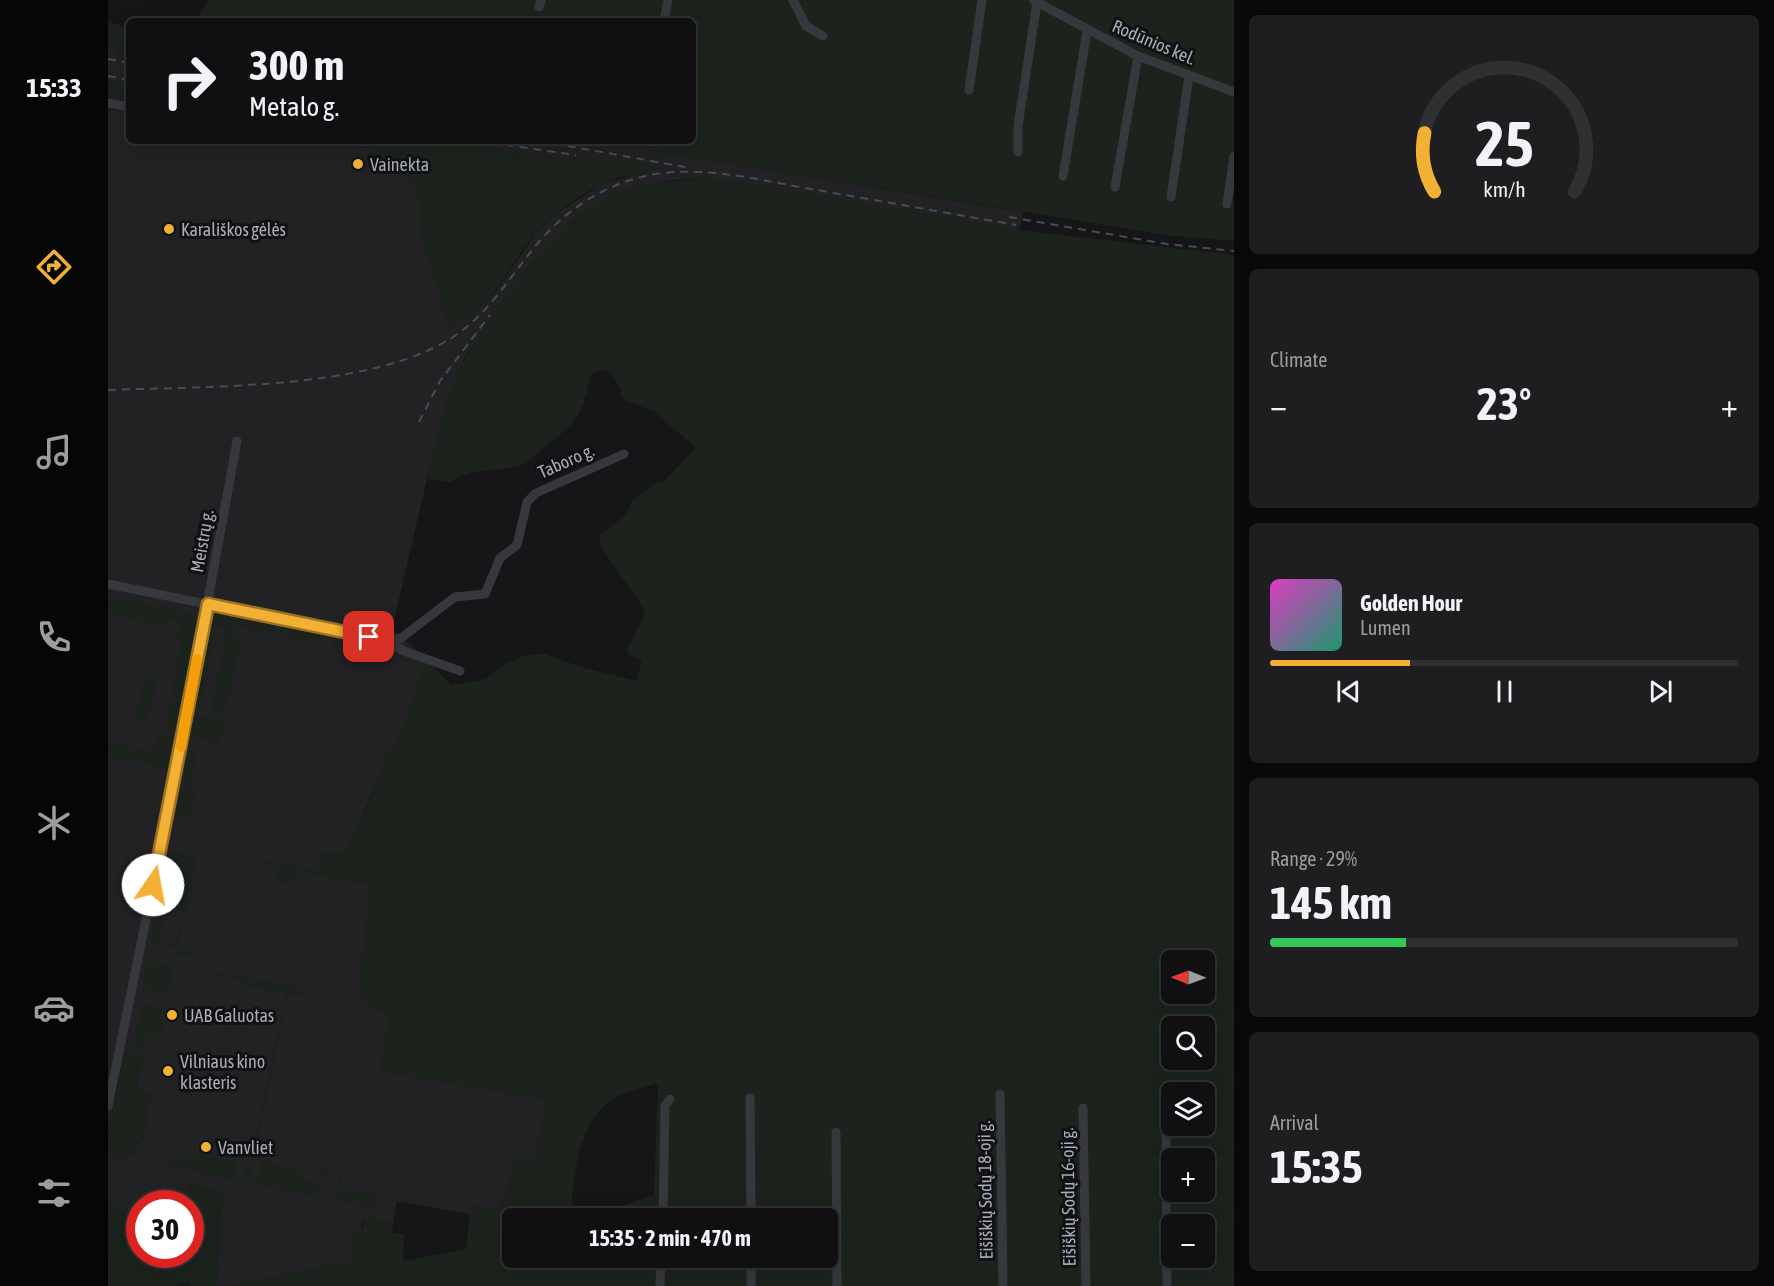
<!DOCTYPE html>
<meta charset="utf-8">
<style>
body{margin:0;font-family:"Asap Condensed",sans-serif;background:#1e1e20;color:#f1f3f6;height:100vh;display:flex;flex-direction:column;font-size:22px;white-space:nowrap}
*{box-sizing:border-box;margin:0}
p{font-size:20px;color:#9c9d9f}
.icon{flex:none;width:33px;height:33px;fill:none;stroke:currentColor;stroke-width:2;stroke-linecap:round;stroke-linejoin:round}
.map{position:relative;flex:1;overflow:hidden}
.side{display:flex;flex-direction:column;gap:15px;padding:15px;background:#09090a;width:540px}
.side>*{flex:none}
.hud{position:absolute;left:18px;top:18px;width:570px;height:126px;border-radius:9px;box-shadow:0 6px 24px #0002,0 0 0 2px #303032;background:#101012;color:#f1f3f6;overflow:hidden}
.needle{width:39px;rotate:271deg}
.tools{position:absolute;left:1053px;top:950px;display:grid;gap:12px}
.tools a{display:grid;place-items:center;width:54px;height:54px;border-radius:9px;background:#101012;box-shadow:0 6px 24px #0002,0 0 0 2px #303032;font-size:30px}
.speed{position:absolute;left:18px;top:1190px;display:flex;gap:12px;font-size:30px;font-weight:700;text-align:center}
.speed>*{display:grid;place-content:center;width:78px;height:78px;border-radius:50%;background:#101012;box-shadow:0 6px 24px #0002,0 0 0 2px #303032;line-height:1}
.speed .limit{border:9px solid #d22;background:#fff;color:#111}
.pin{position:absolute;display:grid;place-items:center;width:51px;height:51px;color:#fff;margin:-26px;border-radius:12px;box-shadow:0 3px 9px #0006}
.me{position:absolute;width:66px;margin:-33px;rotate:12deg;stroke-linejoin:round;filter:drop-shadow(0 0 4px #0008)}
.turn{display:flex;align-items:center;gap:21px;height:126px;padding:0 24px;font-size:27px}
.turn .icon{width:78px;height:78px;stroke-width:2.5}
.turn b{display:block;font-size:42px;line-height:51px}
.big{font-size:45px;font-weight:700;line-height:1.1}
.side .tile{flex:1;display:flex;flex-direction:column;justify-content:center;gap:9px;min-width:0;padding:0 21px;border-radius:9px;background:#1e1e20}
.side .dial{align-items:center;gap:0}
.dial svg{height:156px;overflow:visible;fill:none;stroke:#303032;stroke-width:7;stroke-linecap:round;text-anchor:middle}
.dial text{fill:#f1f3f6;stroke:none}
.song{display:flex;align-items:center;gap:18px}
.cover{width:72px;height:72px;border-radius:9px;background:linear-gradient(135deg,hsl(310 70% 55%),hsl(160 70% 35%))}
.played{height:6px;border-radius:3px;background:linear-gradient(90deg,#f2b134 30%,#303032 30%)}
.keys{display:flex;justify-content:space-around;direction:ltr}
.heat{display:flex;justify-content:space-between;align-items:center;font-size:33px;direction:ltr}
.charge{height:9px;border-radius:4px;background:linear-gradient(90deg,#34c759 29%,#303032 0)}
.trip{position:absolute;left:394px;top:1208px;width:336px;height:60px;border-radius:9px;background:#101012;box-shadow:0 6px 24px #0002,0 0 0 2px #303032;font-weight:700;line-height:60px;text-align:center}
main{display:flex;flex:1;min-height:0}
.dock{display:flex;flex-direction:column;width:108px;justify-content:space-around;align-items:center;background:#060607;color:#9c9d9f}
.dock .icon{width:42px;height:42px}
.dock .active{color:#f2b134}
.dock b{font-size:27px;color:#f1f3f6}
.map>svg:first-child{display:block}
.built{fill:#222225}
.green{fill:#1c231d;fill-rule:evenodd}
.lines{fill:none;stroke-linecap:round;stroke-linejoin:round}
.minor{stroke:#37383d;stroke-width:9}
.rail{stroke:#4a4c52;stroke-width:2;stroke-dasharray:8 6;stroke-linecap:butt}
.route-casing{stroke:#9d7322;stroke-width:15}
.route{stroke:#f2b134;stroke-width:10}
.slow{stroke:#f59e0b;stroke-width:10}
.poi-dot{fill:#f2b134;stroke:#111113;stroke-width:2}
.labels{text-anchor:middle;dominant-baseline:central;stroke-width:6;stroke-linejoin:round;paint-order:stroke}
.street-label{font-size:18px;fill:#a8adb8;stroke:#111113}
.poi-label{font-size:18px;fill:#a8adb8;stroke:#111113;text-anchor:start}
</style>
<main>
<nav class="dock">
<b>15:33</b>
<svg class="icon active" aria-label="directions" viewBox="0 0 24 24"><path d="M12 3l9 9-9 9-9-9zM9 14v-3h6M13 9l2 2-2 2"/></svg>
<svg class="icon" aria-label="music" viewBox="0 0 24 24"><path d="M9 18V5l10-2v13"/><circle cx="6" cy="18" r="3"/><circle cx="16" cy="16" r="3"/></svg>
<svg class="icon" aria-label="phone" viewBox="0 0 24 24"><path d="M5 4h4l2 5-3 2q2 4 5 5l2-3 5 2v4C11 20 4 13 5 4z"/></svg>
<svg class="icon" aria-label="climate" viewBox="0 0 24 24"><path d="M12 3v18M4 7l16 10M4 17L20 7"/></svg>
<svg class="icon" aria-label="car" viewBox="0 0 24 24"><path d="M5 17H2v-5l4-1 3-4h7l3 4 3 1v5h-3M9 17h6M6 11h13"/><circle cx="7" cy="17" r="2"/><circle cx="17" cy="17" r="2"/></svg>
<svg class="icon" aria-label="filters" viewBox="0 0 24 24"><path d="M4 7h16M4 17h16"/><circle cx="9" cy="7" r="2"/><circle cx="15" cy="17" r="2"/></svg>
</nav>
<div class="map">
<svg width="1126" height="1286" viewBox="0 0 1126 1286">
<rect width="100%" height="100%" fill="#161618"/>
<g class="built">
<path d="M0 44 11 49 10 57 21 59V84L0 80Z"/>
<path d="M0 108 21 112V141H166L178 144 179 141H220L266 149 271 167 300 177 308 186 312 203 313 237 360 320 388 291 429 232 448 214 494 184 552 168 519 162 427 156 343 141H487L915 212 911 230 634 182 593 179 564 180 515 190 482 208 465 220 417 271 357 357 345 384 319 479 284 629 321 662 296 734 262 798 238 854 264 883 255 996 263 997 283 1014 272 1071 437 1099 428 1163 408 1159 393 1211 364 1205 362 1214 289 1201 285 1223 256 1218 241 1262 122 1286H108L114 1190 79 1203H32L31 1214 3 1208 5 1199 0 1196V1155L17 1158 35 1138 43 1094 28 1091 34 1058 15 1056 0 1132Z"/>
</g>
<g class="green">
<path d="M101 0H1126V241L1064 236 487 141H585V21H87Z"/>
<path d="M0 22 21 27V59L10 57 11 49 0 44Z"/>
<path d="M0 80 21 84V102L0 98Z"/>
<path d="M220 141H343L427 156 519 162 552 167C543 174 525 174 513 177 482 187 451 208 429 232 400 264 384 312 341 329L313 237 312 203 308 186 300 177 271 167 266 149Z"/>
<path d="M593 179 634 182 911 230 1126 255V1286H122L241 1262 246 1228H255L256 1218 285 1223 284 1233 296 1234 295 1261 358 1249 363 1205 393 1211 408 1159 428 1162 436 1099 272 1071 283 1014 262 1009 263 997 254 996V1008L181 994 141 1184 134 1182 138 1163 142 1164 176 993 134 985V980L67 968 68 965 192 987 201 996 250 1005 261 885 187 871 184 885 168 883 171 866 109 853 111 842 119 843 117 853 208 870 212 852 238 853 273 776 271 775 279 748 286 750 317 666 292 660 293 655 321 662 343 685 378 679 399 663 418 655 437 654 473 667 529 681 534 660 520 654 519 649 537 613 531 601 492 546V535L517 516 525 500 548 483 556 481 588 448 547 412 516 400C510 384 504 361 483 374 472 422 469 421 432 451 425 456 417 465 409 467 386 471 363 468 343 482L319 479C328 447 333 412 346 381 369 328 447 222 499 197 529 183 562 181 593 179ZM1064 960H1096V993H1064ZM1064 1026H1096V1059H1064ZM550 1083 546 1195 481 1218H720V1257H405V1218H462C467 1179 467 1127 502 1101 514 1091 536 1088 550 1083ZM1064 1092H1096V1125H1064ZM1064 1158H1096V1191H1064ZM1064 1224H1096V1257H1064Z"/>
<path d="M0 596 84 613 82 633 86 613 90 616 64 769 60 768 66 731 57 729 74 639 68 638 73 621 61 618 58 630H52L53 625 0 614Z"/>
<path d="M109 610 162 621 166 630 163 634 127 627 124 639 132 641 117 714 103 711 119 630 100 625 103 612Z"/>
<path d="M174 624 214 632 212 643 171 636Z"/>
<path d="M100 634 106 635 93 706 90 708 86 702Z"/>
<path d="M226 634 273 644 270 655 224 646Z"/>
<path d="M40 674 50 676 39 724 30 722 28 719 35 679Z"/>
<path d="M87 716 117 721 111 744 83 736C80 730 81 719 87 716Z"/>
<path d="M50 732 65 734 58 768 0 756V743L46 751Z"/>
<path d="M83 747 90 748 81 790 88 792 83 818 69 815Z"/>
<path d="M62 851 89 856 71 948 88 952 87 958 67 954 68 949 54 947 55 941 67 944 73 909 58 906 50 946 43 945Z"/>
<path d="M39 961 66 966 61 992 35 988Z"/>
<path d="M34 1003 59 1008 53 1038 39 1035 36 1050 26 1048Z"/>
<path d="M19 1053 32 1055 34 1058 28 1090 44 1094 35 1138 30 1142 29 1154 17 1158 0 1155V1132L15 1056Z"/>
<path d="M79 1153 129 1162 125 1180 55 1165 56 1159 77 1163Z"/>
<path d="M153 1161 194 1170 193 1179 210 1182 213 1169 235 1173 233 1188 272 1196 268 1207 262 1208 227 1201 232 1176 217 1174 207 1196 148 1185Z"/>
<path d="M82 1185 114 1190 108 1286H83L78 1283 68 1286H0V1196L5 1198 4 1208 31 1214 32 1254H82V1203H78Z"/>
</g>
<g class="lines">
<g class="minor">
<path d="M685 0 698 26 715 36"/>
<path d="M925 0 1030 56 1126 92"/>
<path d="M431 7 433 0"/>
<path d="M556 21 560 0"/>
<path d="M861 90 874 0"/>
<path d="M0 103 21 107"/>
<path d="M910 152V126L929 2"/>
<path d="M955 176 979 31"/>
<path d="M1007 187 1030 56"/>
<path d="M1063 197 1081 76"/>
<path d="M1119 204 1126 156"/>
<path d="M0 584 279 641 296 651 352 671"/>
<path d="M279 641 293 638 347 597 377 594 392 558 409 545 419 502 428 493 516 454"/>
<path d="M892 1094 895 1286"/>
<path d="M642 1098 643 1218"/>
<path d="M0 1106 74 742 129 441"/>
<path d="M975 1108 978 1286"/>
<path d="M1058 1121 1059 1286"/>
<path d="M728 1132 729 1286"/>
<path d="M555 1218 557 1106 562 1099"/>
<path d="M643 1257V1286"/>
<path d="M552 1286 553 1257"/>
</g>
<g class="rail">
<path d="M0 59 21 63"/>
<path d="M0 76 21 80"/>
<path d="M370 141 468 155"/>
<path d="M432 141 577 167"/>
<path d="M901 217 1059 244 1126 251"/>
<path d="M0 390C98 386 266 391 348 335 383 311 403 275 430 243 459 209 497 184 542 175 596 165 651 180 703 189 772 201 840 213 908 225"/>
<path d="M311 422 332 381 382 315"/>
</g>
</g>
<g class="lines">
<defs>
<path id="route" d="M45 885 100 604 261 637"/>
</defs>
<use href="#route" class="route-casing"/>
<use href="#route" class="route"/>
<path class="slow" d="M73 747 89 659"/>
</g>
<g class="poi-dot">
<circle cx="250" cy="164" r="6"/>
<circle cx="61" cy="229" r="6"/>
<circle cx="64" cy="1015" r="6"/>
<circle cx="60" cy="1071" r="6"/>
<circle cx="98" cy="1147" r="6"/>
</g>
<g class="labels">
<g class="street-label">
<text transform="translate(1046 42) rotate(23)">Rodūnios kel.</text>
<text transform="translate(458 461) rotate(-24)">Taboro g.</text>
<text transform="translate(94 541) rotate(-80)">Meistrų g.</text>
<text transform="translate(877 1190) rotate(-91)">Eišiškių Sodų 18-oji g.</text>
<text transform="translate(960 1197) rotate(-91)">Eišiškių Sodų 16-oji g.</text>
</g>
<g class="poi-label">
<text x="262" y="164">Vainekta</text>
<text x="73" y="229">Karališkos gėlės</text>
<text x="76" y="1015">UAB Galuotas</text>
<text x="72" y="1061">Vilniaus kino<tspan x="72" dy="21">klasteris</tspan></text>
<text x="110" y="1147">Vanvliet</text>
</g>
</g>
</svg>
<div class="tools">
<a><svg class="needle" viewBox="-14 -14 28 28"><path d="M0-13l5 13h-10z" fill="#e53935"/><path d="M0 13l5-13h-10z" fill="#9c9d9f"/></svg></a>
<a><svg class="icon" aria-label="search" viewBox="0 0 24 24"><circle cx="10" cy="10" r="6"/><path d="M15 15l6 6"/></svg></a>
<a><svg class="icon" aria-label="layers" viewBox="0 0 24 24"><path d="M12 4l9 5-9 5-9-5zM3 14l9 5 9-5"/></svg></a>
<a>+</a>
<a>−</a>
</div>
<div class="speed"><div class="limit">30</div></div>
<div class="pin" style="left:261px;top:637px;background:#d93025"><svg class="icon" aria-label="arrive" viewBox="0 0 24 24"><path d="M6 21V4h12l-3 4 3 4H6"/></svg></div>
<svg class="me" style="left:45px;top:885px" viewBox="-20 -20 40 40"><circle r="19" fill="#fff"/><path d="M0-13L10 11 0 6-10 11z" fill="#f2b134"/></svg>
<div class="trip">15:35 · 2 min · 470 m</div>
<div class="hud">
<div class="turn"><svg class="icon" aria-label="right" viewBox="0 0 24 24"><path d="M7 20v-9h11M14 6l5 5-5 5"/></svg><div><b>300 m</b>Metalo g.</div></div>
</div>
</div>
<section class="side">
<div class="tile dial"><svg viewBox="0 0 100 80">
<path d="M14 69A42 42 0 1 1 86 69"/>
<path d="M14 69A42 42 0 0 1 9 39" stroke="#f2b134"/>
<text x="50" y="56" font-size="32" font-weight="700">25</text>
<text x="50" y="72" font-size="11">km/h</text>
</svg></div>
<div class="tile"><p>Climate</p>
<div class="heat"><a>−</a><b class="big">23°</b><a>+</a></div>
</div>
<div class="tile">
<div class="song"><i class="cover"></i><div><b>Golden Hour</b><p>Lumen</p></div></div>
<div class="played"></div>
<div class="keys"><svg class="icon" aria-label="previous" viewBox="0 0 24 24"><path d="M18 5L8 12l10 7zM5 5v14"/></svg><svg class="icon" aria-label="pause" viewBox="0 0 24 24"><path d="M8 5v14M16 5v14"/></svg><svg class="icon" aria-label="next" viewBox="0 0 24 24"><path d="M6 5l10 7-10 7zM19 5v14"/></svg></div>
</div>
<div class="tile"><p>Range · 29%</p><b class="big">145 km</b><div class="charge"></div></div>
<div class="tile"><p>Arrival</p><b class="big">15:35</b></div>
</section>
</main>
